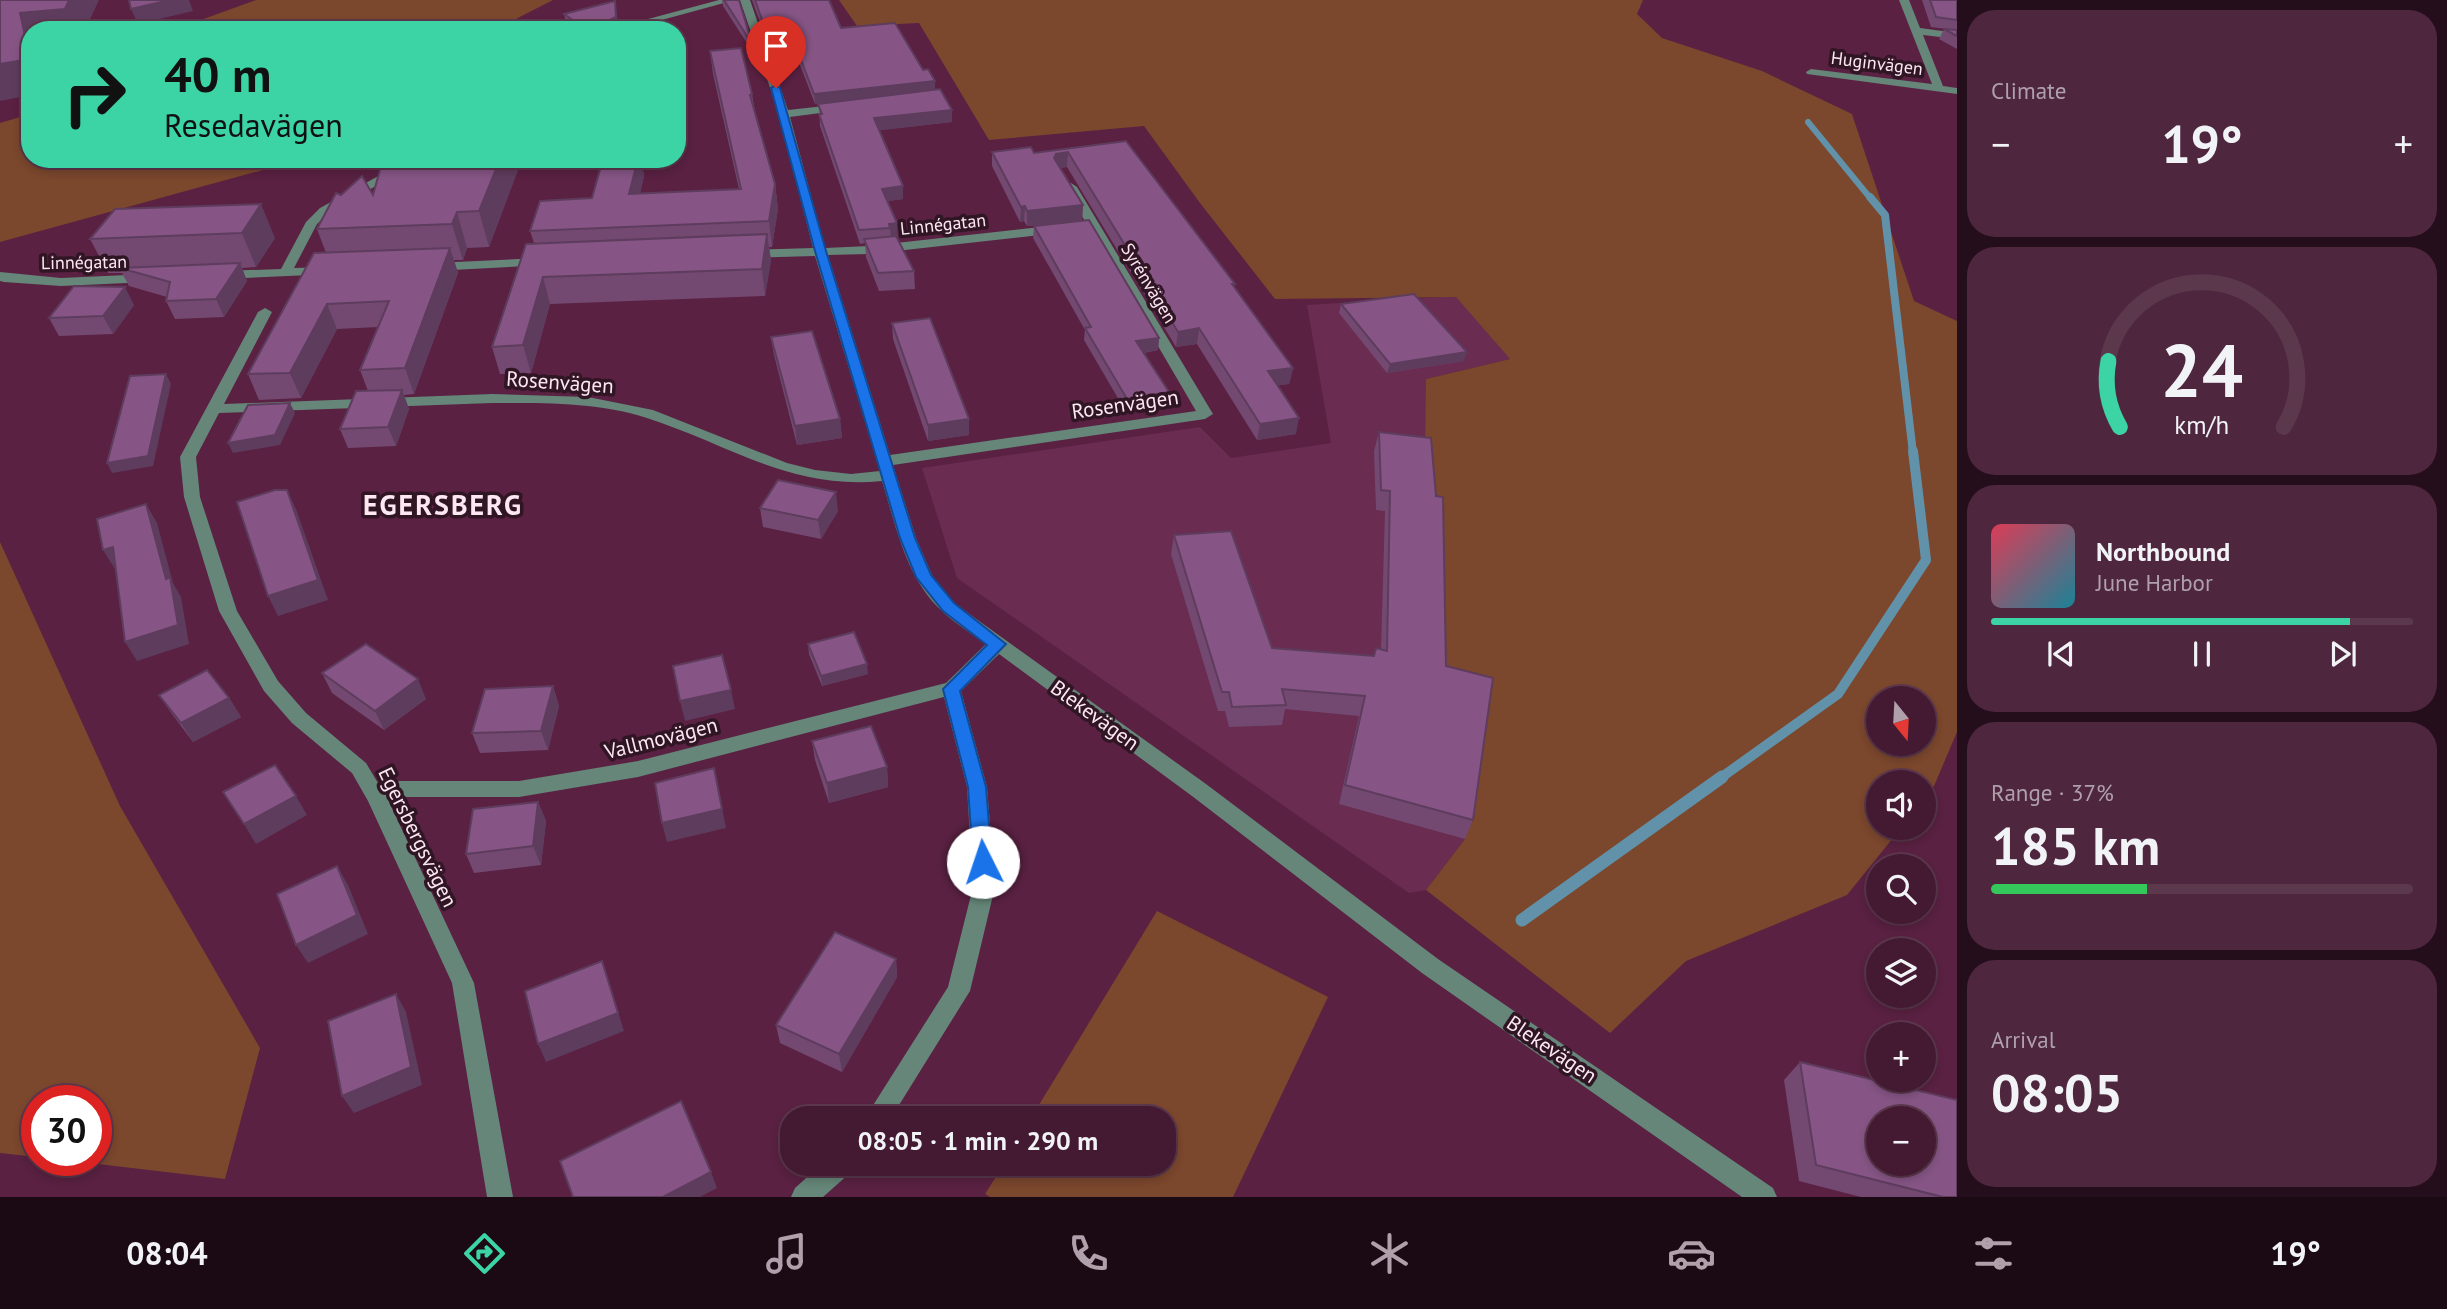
<!DOCTYPE html>
<meta charset="utf-8">
<style>
body{margin:0;font-family:"PT Sans",sans-serif;background:#4e263e;color:#f1f3f6;height:100vh;display:flex;flex-direction:column;font-size:26px;white-space:nowrap}
*{box-sizing:border-box;margin:0}
p{font-size:23px;color:#afa0ac}
.icon{flex:none;width:38px;height:38px;fill:none;stroke:currentColor;stroke-width:2;stroke-linecap:round;stroke-linejoin:round}
.map{position:relative;flex:1;overflow:hidden}
.drawer{display:flex;flex-direction:column;gap:10px;padding:10px;background:#250e1c;width:490px}
.drawer>*{flex:none}
.banner{position:absolute;left:21px;top:21px;width:665px;height:147px;border-radius:28px;box-shadow:0 4px 10px #0003,0 0 0 2px #5c384d;background:#3cd4a4;color:#111;overflow:hidden}
.needle{width:46px;rotate:162deg}
.controls{position:absolute;left:1866px;top:686px;display:grid;gap:14px}
.controls a{display:grid;place-items:center;width:70px;height:70px;border-radius:50%;background:#441932;box-shadow:0 4px 10px #0003,0 0 0 2px #5c384d;font-size:35px}
.speed{position:absolute;left:21px;top:1085px;display:flex;gap:14px;font-size:35px;font-weight:700;text-align:center}
.speed>*{display:grid;place-content:center;width:91px;height:91px;border-radius:50%;background:#441932;box-shadow:0 4px 10px #0003,0 0 0 2px #5c384d;line-height:1}
.speed .limit{border:10px solid #d22;background:#fff;color:#111}
.pin{position:absolute;display:grid;place-items:center;width:60px;height:60px;color:#fff;margin:-72px -30px;border-radius:50% 50% 50% 0;rotate:-45deg;box-shadow:0 0 7px #0007}
.pin .icon{rotate:45deg}
.me{position:absolute;width:77px;margin:-38px;rotate:356deg;stroke-linejoin:round;filter:drop-shadow(0 0 5px #0008)}
.turn{display:flex;align-items:center;gap:24px;height:147px;padding:0 28px;font-size:32px}
.turn .icon{width:91px;height:91px;stroke-width:2.5}
.turn b{display:block;font-size:49px;line-height:60px}
.big{font-size:52px;font-weight:600;line-height:1.1}
.drawer .tile{flex:1;display:flex;flex-direction:column;justify-content:center;gap:10px;min-width:0;padding:0 24px;border-radius:28px;background:#4e263e}
.drawer .dial{align-items:center;gap:0}
.dial svg{height:182px;overflow:visible;fill:none;stroke:#5c384d;stroke-width:7;stroke-linecap:round;text-anchor:middle}
.dial text{fill:#f1f3f6;stroke:none}
.song{display:flex;align-items:center;gap:21px}
.cover{width:84px;height:84px;border-radius:10px;background:linear-gradient(135deg,hsl(350 70% 55%),hsl(190 70% 35%))}
.played{height:7px;border-radius:4px;background:linear-gradient(90deg,#3cd4a4 85%,#5c384d 85%)}
.keys{display:flex;justify-content:space-around;direction:ltr}
.heat{display:flex;justify-content:space-between;align-items:center;font-size:38px;direction:ltr}
.charge{height:10px;border-radius:5px;background:linear-gradient(90deg,#34c759 37%,#5c384d 0)}
.trip{position:absolute;left:780px;top:1106px;width:396px;height:70px;border-radius:28px;background:#441932;box-shadow:0 4px 10px #0003,0 0 0 2px #5c384d;font-weight:600;line-height:70px;text-align:center}
.menu{display:flex;height:112px;justify-content:space-around;align-items:center;background:#1b0a14;color:#afa0ac}
.menu .icon{width:49px;height:49px}
.menu .selected{color:#3cd4a4}
.menu b{font-size:32px;color:#f1f3f6}
main{display:flex;flex:1;min-height:0}
.map>svg:first-child{display:block}
.built{fill:#6a2c51}
.green{fill:#7b472d;fill-rule:evenodd}
.lines{fill:none;stroke-linecap:round;stroke-linejoin:round}
.stream-far3{stroke:#6192aa;stroke-width:6}
.stream-far2{stroke:#6192aa;stroke-width:8}
.stream-far1{stroke:#6192aa;stroke-width:10}
.stream{stroke:#6192aa;stroke-width:13}
.minor{fill:#658678;fill-rule:evenodd}
.wall{fill:#734972}
.shaded-wall{fill:#5e3c5d}
.building{fill:#865585;stroke:#5e3c5d;stroke-width:2;fill-rule:evenodd}
.route{fill:#1a73e8;stroke:#114b97;stroke-width:2}
.labels{text-anchor:middle;dominant-baseline:central;stroke-width:7;stroke-linejoin:round;paint-order:stroke}
.far-street-label{font-size:18px;fill:#fde7f2;stroke:#301624}
.street-label{font-size:21px;fill:#fde7f2;stroke:#301624}
.district-label{font-size:28px;font-weight:bold;letter-spacing:2px;fill:#fde7f2;stroke:#301624}
</style>
<main>
<div class="map">
<svg width="1957" height="1197" viewBox="0 0 1957 1197">
<rect width="100%" height="100%" fill="#5a2142"/>
<path class="built" d="M1456 296 1510 359 1426 379 1465 839 1426 890 1409 893 957 578 922 468 1200 427 1231 458 1331 443 1307 305Z"/>
<g class="green">
<path d="M256 0H553L494 30H173Z"/>
<path d="M839 0H1643L1637 14 1662 38 1762 71 1852 114 1914 301 1957 321V732L1934 786 1923 799V782H1878V828H1901L1847 895 1686 961 1610 1033 1426 890 1465 839 1439 686 1425 457 1426 379 1510 359 1456 297 1275 299 1200 203 1144 126 989 140 919 23 857 26ZM1878 698H1923V744H1878Z"/>
<path d="M30 114V159H303L0 242V123Z"/>
<path d="M0 542 120 806 260 1048 225 1179 64 1160H96V1101H37V1157L0 1153Z"/>
<path d="M1157 911 1328 997 1233 1197H990L985 1194 1004 1164H1164V1118H1031Z"/>
</g>
<g class="lines">
<path class="stream-far3" d="M1808 122 1871 199"/>
<path class="stream-far2" d="M1870 197 1885 215 1913 453"/>
<path class="stream-far1" d="M1719 779 1838 694 1926 560 1913 451"/>
<path class="stream" d="M1522 920 1722 777"/>
<g class="minor">
<path d="M719 0H735L625 30H607Z"/>
<path d="M740 0H750L788 110 843 104 848 107 843 110 790 117 825 248 869 246 1058 225 1064 229 1058 233 869 254 828 255 890 455 1196 411 1065 187 1071 183 1077 187 1213 414 1205 419 893 465 916 538 932 575 954 603 1206 784 1438 959 1773 1188 1777 1197H1742L1422 973 1192 796 999 654 961 691 987 787 995 887 970 991 891 1118H865L948 987 973 887 967 787 944 697 638 777 519 797H400L389 802 474 983 513 1197H487L452 983 368 801 352 773 292 723 264 691 219 611 184 497 180 457 258 312 265 308 272 312 224 404 492 394 588 397 653 410 787 463 815 470 851 474 880 471 815 256 747 258 741 254 747 250 813 248 779 114ZM492 403C543 403 598 402 647 418 731 445 789 490 882 481 896 526 906 579 943 612 956 624 972 634 986 644L946 683 638 761 519 781H399L381 788 366 763 306 713 278 681 237 611 200 497 196 457 219 413Z"/>
<path d="M1899 0H1909L1920 28 1957 33V39L1923 35 1943 86 1957 88V94L1807 74 1806 72 1811 69 1932 84Z"/>
<path d="M393 168 403 170 328 214 317 224 294 268 328 267 333 268V274L223 279 216 275 223 271 281 269 306 222 320 208Z"/>
<path d="M541 258 546 259V265L433 271 426 267 433 263Z"/>
<path d="M0 272 61 278 149 274 156 278 149 282 61 286 4 282 0 281Z"/>
<path d="M822 1164H854L850 1173 823 1197H791L795 1188Z"/>
</g>
</g>
<g class="wall">
<path d="M722 0H739L752 44 754 54 723 6Z"/>
<path d="M752 0H829L841 28 923 70 935 81V90L952 110V122L879 130 903 186V199L887 201 898 237H897L914 271 915 289 879 291 866 257 865 243 860 244 820 126 819 104H815L794 49 771 52Z"/>
<path d="M1922 0H1957V49L1939 39 1944 29H1947L1931 27Z"/>
<path d="M616 9 618 30H577L566 22 564 14Z"/>
<path d="M710 51 752 94 755 111 775 184 778 209 772 247H769L771 260 765 296 550 304 531 373 500 374 492 347 534 243 530 231 592 198 603 159H641L644 176 640 193 739 189 713 74Z"/>
<path d="M1126 141 1293 368 1289 384 1277 385 1296 434 1257 440 1197 344 1176 347 1067 167 1060 168 1083 205 1082 220 1027 226 1024 221 1020 222 992 166V152L1034 153Z"/>
<path d="M519 167 489 247 467 248 463 260H454L458 273 414 394 404 395 409 409 396 446 348 448 340 429 368 391 360 370 378 327 337 329 301 398 259 400 248 374 326 253 317 229 341 195H373Z"/>
<path d="M115 209 275 238 256 267 242 268 247 281 224 317 175 319 166 301 167 297 129 286 122 273H108L90 239Z"/>
<path d="M1034 226 1159 338 1158 350 1144 353 1168 405 1126 412 1084 340 1085 330 1033 238Z"/>
<path d="M1341 304 1464 361 1387 373 1339 313Z"/>
<path d="M134 305 113 334 59 336 49 318Z"/>
<path d="M892 323 969 435 928 441 893 339Z"/>
<path d="M771 337 840 419 842 438 797 445 774 355Z"/>
<path d="M1379 432 1446 666 1473 820 1465 839 1339 804 1359 716 1285 709 1282 725 1229 727 1225 711H1218L1171 554 1174 535 1272 648 1373 656 1376 648 1381 650 1385 511 1376 510 1374 451Z"/>
<path d="M760 508 838 511 821 539 763 527Z"/>
<path d="M808 644 868 674 822 686 809 654Z"/>
<path d="M322 673 426 699 384 730 332 693Z"/>
<path d="M553 686 559 706 548 750 480 753 472 733Z"/>
<path d="M159 695 229 698 241 717 193 742 172 714Z"/>
<path d="M812 741 887 767 888 787 829 803 815 760Z"/>
<path d="M538 802 546 821 541 865 474 873 466 854Z"/>
<path d="M896 959 897 977 842 1072 780 1043 776 1025Z"/>
<path d="M1800 1062 1957 1197H1861L1799 1181 1784 1080Z"/>
</g>
<g class="shaded-wall">
<path d="M69 0H99L85 30H30V55L20 13Z"/>
<path d="M170 0H189L193 11 138 24 131 9Z"/>
<path d="M615 1 618 24 606 30 603 23Z"/>
<path d="M793 39 794 49 771 52 770 42Z"/>
<path d="M30 59V95L0 101V64Z"/>
<path d="M935 81V92L815 104 814 94Z"/>
<path d="M952 110V122L875 131 874 118Z"/>
<path d="M1068 152 1067 167 1055 168 1054 158 1056 154Z"/>
<path d="M500 159H518L519 167 489 247 479 211Z"/>
<path d="M638 159H641L644 176 634 219 629 194Z"/>
<path d="M775 184 778 209 772 247 769 221Z"/>
<path d="M903 186V199L883 202 882 189Z"/>
<path d="M261 204 275 238 256 267 242 233Z"/>
<path d="M1083 205 1082 220 1027 226V211Z"/>
<path d="M1025 206 1024 221 1020 222 1021 207Z"/>
<path d="M457 212 467 248 463 260 452 224Z"/>
<path d="M897 223 898 237 891 238 890 228 889 224Z"/>
<path d="M767 234 771 260 765 296 762 269Z"/>
<path d="M450 248 458 273 414 394 405 368Z"/>
<path d="M240 263 247 281 224 317 216 299Z"/>
<path d="M543 277 550 304 531 373 523 345Z"/>
<path d="M125 287 134 305 113 334 103 316Z"/>
<path d="M327 304 337 329 301 398 290 373Z"/>
<path d="M1199 328 1197 344 1176 347 1178 332Z"/>
<path d="M1159 338 1158 350 1135 354 1136 341Z"/>
<path d="M1467 352 1464 361 1387 373 1390 364Z"/>
<path d="M1293 368 1289 384 1265 387 1268 371Z"/>
<path d="M166 374 171 384 153 466 112 473 107 463Z"/>
<path d="M402 390 409 409 396 446 388 427Z"/>
<path d="M1169 392 1168 405 1126 412 1127 399Z"/>
<path d="M290 403 295 413 280 445 233 453 228 443Z"/>
<path d="M1299 418 1296 434 1257 440 1260 424Z"/>
<path d="M840 419 842 438 797 445 795 426Z"/>
<path d="M969 419V435L928 441V425Z"/>
<path d="M287 490 296 509 328 600 278 616 268 596Z"/>
<path d="M836 492 838 511 821 539 818 520Z"/>
<path d="M146 504 157 523 173 583 181 597 189 644 137 661 125 642 166 579Z"/>
<path d="M113 547 115 569 103 550Z"/>
<path d="M867 664 868 674 822 686 821 676Z"/>
<path d="M418 679 426 699 384 730 375 711Z"/>
<path d="M553 686 559 706 548 750 541 731Z"/>
<path d="M731 690 735 709 685 721 680 701Z"/>
<path d="M229 698 241 717 193 742 181 723Z"/>
<path d="M887 767 888 787 829 803 827 783Z"/>
<path d="M714 768 726 828 667 842 662 823Z"/>
<path d="M296 796 307 815 256 844 244 824Z"/>
<path d="M538 802 546 821 541 865 533 846Z"/>
<path d="M337 866 348 885 368 934 308 963 296 945Z"/>
<path d="M896 959 897 977 842 1072 839 1054Z"/>
<path d="M602 961 624 1031 546 1062 538 1044Z"/>
<path d="M396 994 406 1012 422 1085 354 1113 342 1096Z"/>
<path d="M711 1172 717 1188 700 1197H663Z"/>
</g>
<g class="building">
<path d="M0 0H69L65 9 20 13 30 59 0 64Z"/>
<path d="M129 0H170L131 9Z"/>
<path d="M724 0H739L752 44Z"/>
<path d="M755 0H829L841 28 895 23 923 70 928 69 935 81 814 94 793 39 770 42Z"/>
<path d="M1930 0H1957V20L1936 17Z"/>
<path d="M615 1 616 17 603 23 617 25 618 30H587L564 14Z"/>
<path d="M1944 29 1957 30V36Z"/>
<path d="M741 48 752 94 750 95 775 184 769 221 530 231 540 201 592 198 603 159H638L629 194 741 189 710 51Z"/>
<path d="M940 89 952 110 874 118 903 186 882 189 897 223 889 224 890 228 859 230 819 114H822L818 104Z"/>
<path d="M1126 141 1235 284H1232L1293 368 1268 371 1299 418 1260 424 1199 328 1178 332 1068 152 1056 154 1054 158 1083 205 1027 211 1025 206 1021 207 992 152 1031 147 1034 153Z"/>
<path d="M383 159H500L479 211 457 212 452 224 317 229 336 193 341 195 362 176 373 195Z"/>
<path d="M261 204 242 233 90 239 115 209Z"/>
<path d="M1089 220 1159 338 1136 341 1169 392 1127 399 1085 328 1091 327 1034 226Z"/>
<path d="M767 234 762 269 543 277 523 345 492 347 526 244Z"/>
<path d="M896 236 914 271 878 273 864 239Z"/>
<path d="M450 248 405 368 360 370 389 301 327 304 290 373 248 374 314 253Z"/>
<path d="M240 263 216 299 166 301 170 282 120 268Z"/>
<path d="M74 286 125 287 103 316 49 318Z"/>
<path d="M1414 294 1467 352 1390 364 1341 304Z"/>
<path d="M930 318 969 419 928 425 892 323Z"/>
<path d="M812 331 840 419 795 426 771 337Z"/>
<path d="M166 374 148 456 107 463 130 376Z"/>
<path d="M402 390 388 427 340 429 356 391Z"/>
<path d="M290 403 275 435 228 443 248 405Z"/>
<path d="M1379 432 1431 438 1436 496 1443 497 1446 666 1493 678 1473 820 1345 785 1365 696 1282 689 1286 705 1232 707 1229 692H1222L1174 535 1231 531 1272 648 1374 656 1376 648 1387 651 1390 491 1381 490Z"/>
<path d="M778 480 836 492 818 520 760 508Z"/>
<path d="M275 490H287L318 580 268 596 237 502Z"/>
<path d="M146 504 166 579 170 577 178 625 125 642 113 547 103 550 97 519Z"/>
<path d="M854 632 867 664 821 676 808 644Z"/>
<path d="M366 644 418 679 375 711 322 673Z"/>
<path d="M722 655 731 690 680 701 673 666Z"/>
<path d="M207 670 229 698 181 723 159 695Z"/>
<path d="M553 686 541 731 472 733 485 689Z"/>
<path d="M871 726 887 767 827 783 812 741Z"/>
<path d="M275 765 296 796 244 824 223 792Z"/>
<path d="M714 768 722 809 662 823 655 783Z"/>
<path d="M538 802 533 846 466 854 473 809Z"/>
<path d="M337 866 357 915 296 945 277 894Z"/>
<path d="M835 932 896 959 839 1054 776 1025Z"/>
<path d="M602 961 618 1013 538 1044 525 991Z"/>
<path d="M396 994 411 1067 342 1096 328 1021Z"/>
<path d="M1800 1062 1957 1100V1197H1943L1816 1165ZM1878 1118H1923V1164H1878Z"/>
<path d="M681 1101 711 1172 663 1197H573L560 1161Z"/>
</g>
<path class="route" d="M776 85 780 88 826 251 915 538 931 575 954 603 1006 644 960 691 986 787 992 862 989 868 983 870 976 868 973 862 968 787 943 689 987 645 943 611 916 577 900 538 815 251 771 88Z"/>
<g class="labels">
<g class="far-street-label">
<text transform="translate(1877 63) rotate(7)">Huginvägen</text>
<text transform="translate(943 224) rotate(-6)">Linnégatan</text>
<text transform="translate(84 262) rotate(-1)">Linnégatan</text>
<text transform="translate(1149 283) rotate(59)">Syrénvägen</text>
</g>
<g class="street-label">
<text transform="translate(560 382) rotate(4)">Rosenvägen</text>
<text transform="translate(1125 404) rotate(-8)">Rosenvägen</text>
<text transform="translate(1095 715) rotate(36)">Blekevägen</text>
<text transform="translate(661 738) rotate(-14)">Vallmovägen</text>
<text transform="translate(418 837) rotate(64)">Egersbergsvägen</text>
<text transform="translate(1552 1049) rotate(34)">Blekevägen</text>
</g>
<g class="district-label">
<text x="443" y="504">EGERSBERG</text>
</g>
</g>
</svg>
<div class="controls">
<a><svg class="needle" viewBox="-14 -14 28 28"><path d="M0-13l5 13h-10z" fill="#e53935"/><path d="M0 13l5-13h-10z" fill="#afa0ac"/></svg></a>
<a><svg class="icon" aria-label="sound" viewBox="0 0 24 24"><path d="M4 9h4l5-4v14l-5-4H4zM17 9q2 3 0 6"/></svg></a>
<a><svg class="icon" aria-label="search" viewBox="0 0 24 24"><circle cx="10" cy="10" r="6"/><path d="M15 15l6 6"/></svg></a>
<a><svg class="icon" aria-label="layers" viewBox="0 0 24 24"><path d="M12 4l9 5-9 5-9-5zM3 14l9 5 9-5"/></svg></a>
<a>+</a>
<a>−</a>
</div>
<div class="speed"><div class="limit">30</div></div>
<div class="pin" style="left:776px;top:88px;background:#d93025"><svg class="icon" aria-label="arrive" viewBox="0 0 24 24"><path d="M6 21V4h12l-3 4 3 4H6"/></svg></div>
<svg class="me" style="left:983px;top:862px" viewBox="-20 -20 40 40"><circle r="19" fill="#fff"/><path d="M0-13L10 11 0 6-10 11z" fill="#1a73e8"/></svg>
<div class="trip">08:05 · 1 min · 290 m</div>
<div class="banner">
<div class="turn"><svg class="icon" aria-label="right" viewBox="0 0 24 24"><path d="M7 20v-9h11M14 6l5 5-5 5"/></svg><div><b>40 m</b>Resedavägen</div></div>
</div>
</div>
<section class="drawer">
<div class="tile"><p>Climate</p>
<div class="heat"><a>−</a><b class="big">19°</b><a>+</a></div>
</div>
<div class="tile dial"><svg viewBox="0 0 100 80">
<path d="M14 69A42 42 0 1 1 86 69"/>
<path d="M14 69A42 42 0 0 1 9 40" stroke="#3cd4a4"/>
<text x="50" y="56" font-size="32" font-weight="700">24</text>
<text x="50" y="72" font-size="11">km/h</text>
</svg></div>
<div class="tile">
<div class="song"><i class="cover"></i><div><b>Northbound</b><p>June Harbor</p></div></div>
<div class="played"></div>
<div class="keys"><svg class="icon" aria-label="previous" viewBox="0 0 24 24"><path d="M18 5L8 12l10 7zM5 5v14"/></svg><svg class="icon" aria-label="pause" viewBox="0 0 24 24"><path d="M8 5v14M16 5v14"/></svg><svg class="icon" aria-label="next" viewBox="0 0 24 24"><path d="M6 5l10 7-10 7zM19 5v14"/></svg></div>
</div>
<div class="tile"><p>Range · 37%</p><b class="big">185 km</b><div class="charge"></div></div>
<div class="tile"><p>Arrival</p><b class="big">08:05</b></div>
</section>
</main>
<nav class="menu">
<b>08:04</b>
<svg class="icon selected" aria-label="directions" viewBox="0 0 24 24"><path d="M12 3l9 9-9 9-9-9zM9 14v-3h6M13 9l2 2-2 2"/></svg>
<svg class="icon" aria-label="music" viewBox="0 0 24 24"><path d="M9 18V5l10-2v13"/><circle cx="6" cy="18" r="3"/><circle cx="16" cy="16" r="3"/></svg>
<svg class="icon" aria-label="phone" viewBox="0 0 24 24"><path d="M5 4h4l2 5-3 2q2 4 5 5l2-3 5 2v4C11 20 4 13 5 4z"/></svg>
<svg class="icon" aria-label="climate" viewBox="0 0 24 24"><path d="M12 3v18M4 7l16 10M4 17L20 7"/></svg>
<svg class="icon" aria-label="car" viewBox="0 0 24 24"><path d="M5 17H2v-5l4-1 3-4h7l3 4 3 1v5h-3M9 17h6M6 11h13"/><circle cx="7" cy="17" r="2"/><circle cx="17" cy="17" r="2"/></svg>
<svg class="icon" aria-label="filters" viewBox="0 0 24 24"><path d="M4 7h16M4 17h16"/><circle cx="9" cy="7" r="2"/><circle cx="15" cy="17" r="2"/></svg>
<b>19°</b>
</nav>
